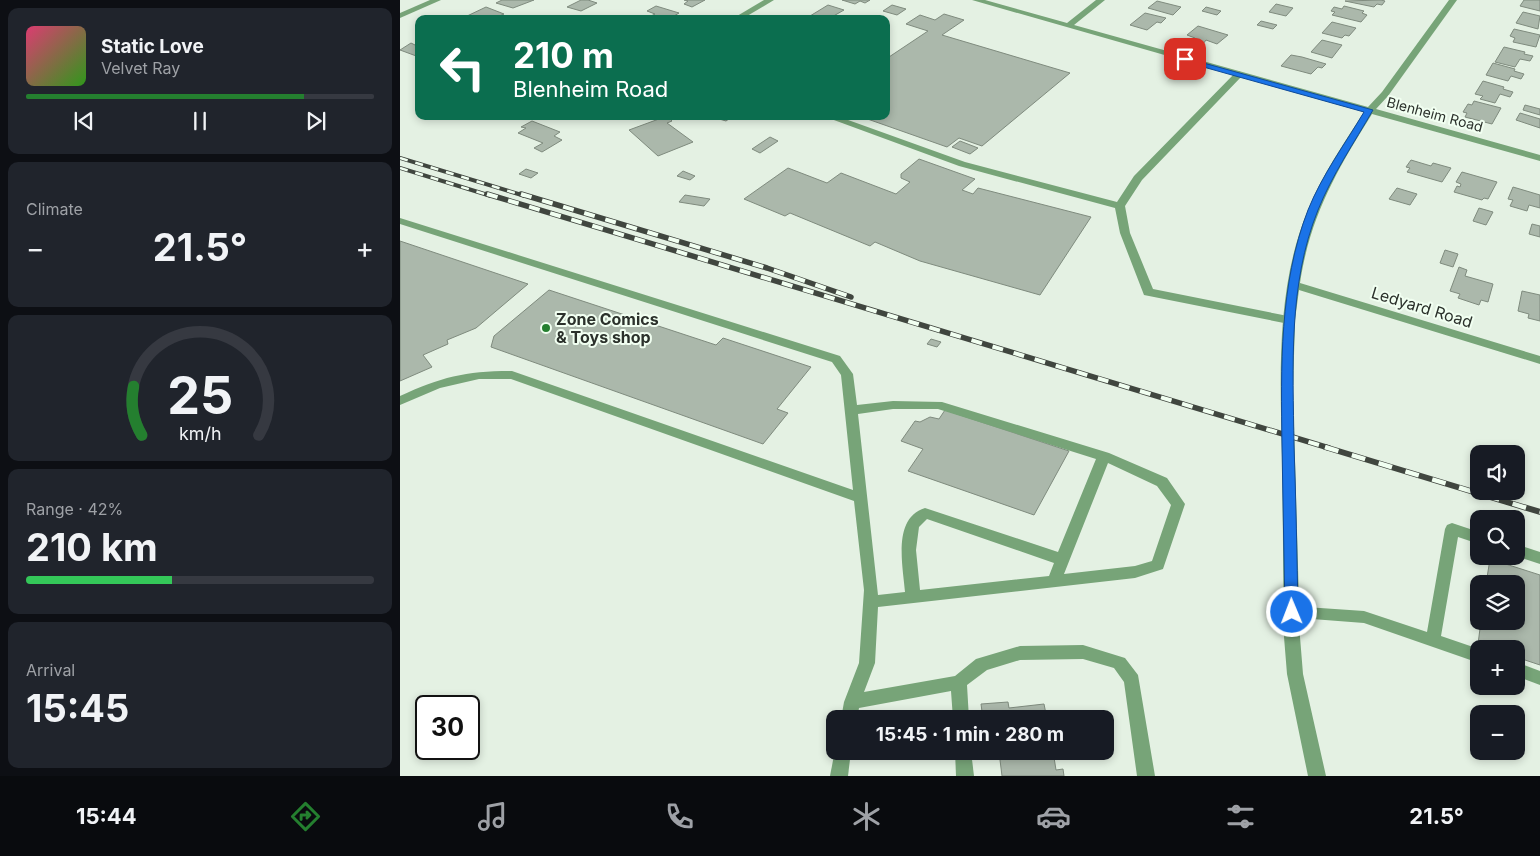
<!DOCTYPE html>
<meta charset="utf-8">
<style>
body{margin:0;font-family:Inter,sans-serif;background:#20242c;color:#f1f3f6;height:100vh;display:flex;flex-direction:column;font-size:19px;white-space:nowrap}
*{box-sizing:border-box;margin:0}
p{font-size:16px;color:#9ea1a6}
.icon{flex:none;width:28px;height:28px;fill:none;stroke:currentColor;stroke-width:2;stroke-linecap:round;stroke-linejoin:round}
.map{position:relative;flex:1;overflow:hidden}
.details{display:flex;flex-direction:column;gap:8px;padding:8px;background:#0d0f14;width:400px}
.details>*{flex:none}
.banner{position:absolute;left:15px;top:15px;width:475px;height:105px;border-radius:10px;box-shadow:0 2px 8px #0003;background:#0b6e4f;color:#fff;overflow:hidden}
.fabs{position:absolute;left:1070px;top:445px;display:grid;gap:10px}
.fabs a{display:grid;place-items:center;width:55px;height:55px;border-radius:10px;background:#171b24;box-shadow:0 2px 8px #0003;font-size:25px}
.speed{position:absolute;left:15px;top:695px;display:flex;gap:10px;font-size:25px;font-weight:700;text-align:center}
.speed>*{display:grid;place-content:center;width:65px;height:65px;border-radius:50%;background:#171b24;box-shadow:0 2px 8px #0003;line-height:1}
.speed .limit{border:2px solid #111;border-radius:8px;background:#fff;color:#111}
.pin{position:absolute;display:grid;place-items:center;width:42px;height:42px;color:#fff;margin:-21px;border-radius:10px;box-shadow:0 2px 8px #0006}
.me{position:absolute;width:55px;margin:-28px;rotate:359deg;stroke-linejoin:round;filter:drop-shadow(0 0 4px #0008)}
.turn{display:flex;align-items:center;gap:18px;height:105px;padding:0 15px;font-size:22px}
.turn .icon{width:65px;height:65px;stroke-width:2.5}
.turn b{display:block;font-size:35px;line-height:42px}
.big{font-size:38px;font-weight:700;line-height:1.1}
.details .widget{flex:1;display:flex;flex-direction:column;justify-content:center;gap:8px;min-width:0;padding:0 18px;border-radius:10px;background:#20242c}
.details .dial{align-items:center;gap:0}
.dial svg{height:130px;overflow:visible;fill:none;stroke:#363941;stroke-width:7;stroke-linecap:round;text-anchor:middle}
.dial text{fill:#f1f3f6;stroke:none}
.song{display:flex;align-items:center;gap:15px}
.cover{width:60px;height:60px;border-radius:8px;background:linear-gradient(135deg,hsl(340 70% 55%),hsl(110 70% 35%))}
.played{height:5px;border-radius:2px;background:linear-gradient(90deg,#247f2f 80%,#363941 80%)}
.keys{display:flex;justify-content:space-around;direction:ltr}
.heat{display:flex;justify-content:space-between;align-items:center;font-size:28px;direction:ltr}
.charge{height:8px;border-radius:4px;background:linear-gradient(90deg,#34c759 42%,#363941 0)}
.trip{position:absolute;left:426px;top:710px;width:288px;height:50px;border-radius:10px;background:#171b24;box-shadow:0 2px 8px #0003;font-weight:700;line-height:50px;text-align:center}
.tabs{display:flex;height:80px;justify-content:space-around;align-items:center;background:#090b0e;color:#9ea1a6}
.tabs .icon{width:35px;height:35px}
.tabs .on{color:#247f2f}
.tabs b{font-size:22px;color:#f1f3f6}
main{display:flex;flex:1;min-height:0}
.map>svg:first-child{display:block}
.building{fill:#abb8ab;stroke:#7f8b7e}
.lines{fill:none;stroke-linecap:round;stroke-linejoin:round}
.lane{fill:#77a478;fill-rule:evenodd}
.street{fill:#77a478;fill-rule:evenodd}
.rail-far2-casing{stroke:#40463f;stroke-width:4}
.rail-far1-casing{stroke:#40463f;stroke-width:5.5}
.rail-casing{stroke:#40463f;stroke-width:6}
.rail-far2{stroke:#f1fff1;stroke-width:2.5;stroke-dasharray:8;stroke-linecap:butt}
.rail-far1{stroke:#f1fff1;stroke-width:4;stroke-dasharray:11;stroke-linecap:butt}
.rail{stroke:#f1fff1;stroke-width:4.5;stroke-dasharray:14;stroke-linecap:butt}
.route{fill:#1a73e8;stroke:#114b97}
.poi-dot{fill:#247f2f;stroke:#f1fff1;stroke-width:2}
.labels{text-anchor:middle;dominant-baseline:central;stroke-width:4;stroke-linejoin:round;paint-order:stroke}
.far-street-label{font-size:14px;fill:#2b312b;stroke:#f1fff1}
.street-label{font-size:16px;fill:#2b312b;stroke:#f1fff1}
.poi-label{font-size:16px;font-weight:bold;fill:#2b312b;stroke:#f1fff1;text-anchor:start}
</style>
<main>
<section class="details">
<div class="widget">
<div class="song"><i class="cover"></i><div><b>Static Love</b><p>Velvet Ray</p></div></div>
<div class="played"></div>
<div class="keys"><svg class="icon" aria-label="previous" viewBox="0 0 24 24"><path d="M18 5L8 12l10 7zM5 5v14"/></svg><svg class="icon" aria-label="pause" viewBox="0 0 24 24"><path d="M8 5v14M16 5v14"/></svg><svg class="icon" aria-label="next" viewBox="0 0 24 24"><path d="M6 5l10 7-10 7zM19 5v14"/></svg></div>
</div>
<div class="widget"><p>Climate</p>
<div class="heat"><a>−</a><b class="big">21.5°</b><a>+</a></div>
</div>
<div class="widget dial"><svg viewBox="0 0 100 80">
<path d="M14 69A42 42 0 1 1 86 69"/>
<path d="M14 69A42 42 0 0 1 9 39" stroke="#247f2f"/>
<text x="50" y="56" font-size="32" font-weight="700">25</text>
<text x="50" y="72" font-size="11">km/h</text>
</svg></div>
<div class="widget"><p>Range · 42%</p><b class="big">210 km</b><div class="charge"></div></div>
<div class="widget"><p>Arrival</p><b class="big">15:45</b></div>
</section>
<div class="map">
<svg width="1140" height="776" viewBox="0 0 1140 776">
<rect width="100%" height="100%" fill="#e4f1e3"/>
<g class="building">
<path d="M102 0H134L113 8 96 3Z"/>
<path d="M181 0H188L197 3 181 11 167 7Z"/>
<path d="M284 0H305L292 7 284 4 288 1Z"/>
<path d="M442 0H470L465 3 460 1 455 4Z"/>
<path d="M981 0 985 1 982 5 977 4 974 7 945 1Z"/>
<path d="M1124 0H1140V11L1120 6Z"/>
<path d="M757 1 781 7 773 15 748 8Z"/>
<path d="M876 4 893 8 886 16 869 12Z"/>
<path d="M428 5 444 10 430 18 424 16 418 19 410 16Z"/>
<path d="M492 5 506 9 497 15 483 11Z"/>
<path d="M256 6 279 13 269 19 249 17 255 14 247 11Z"/>
<path d="M944 6 964 11 962 13 967 15 961 22 932 15 935 12 931 11 934 7 942 9Z"/>
<path d="M86 7 104 14 95 18 97 19 65 17Z"/>
<path d="M806 7 821 11 817 15 802 11Z"/>
<path d="M1123 12 1140 16 1138 29 1116 23Z"/>
<path d="M745 13 766 18 761 23 757 22 747 30 730 25Z"/>
<path d="M544 14 564 20 542 35 670 73 582 146 559 138 547 147 459 116H486V59L528 31 506 24 520 15 535 20Z"/>
<path d="M861 21 877 25 873 29 857 25Z"/>
<path d="M932 22 956 28 949 36 945 35 942 38 922 33Z"/>
<path d="M798 26 828 35 817 44 806 40 803 44 792 40 795 38 787 35Z"/>
<path d="M1114 29 1140 35 1136 47 1113 42 1115 38 1110 36Z"/>
<path d="M922 40 942 45 932 58 911 52Z"/>
<path d="M11 43 15 45 19 43V57L0 50Z"/>
<path d="M1104 47 1125 52 1124 54 1133 56 1130 61 1120 59 1115 67 1095 62Z"/>
<path d="M891 55 902 57 926 64 922 68 918 67 911 74 881 66Z"/>
<path d="M1093 63 1115 69 1114 71 1124 74 1121 79 1111 76 1108 81 1086 75Z"/>
<path d="M1083 81 1104 87 1103 89 1113 92 1110 97 1100 94 1095 103 1080 99 1083 96 1075 94Z"/>
<path d="M1074 101 1101 108 1092 124 1065 117 1067 113 1063 112 1068 104 1072 105Z"/>
<path d="M1125 105 1140 109V115L1123 110Z"/>
<path d="M1120 113 1140 119V128L1116 120Z"/>
<path d="M267 116 272 121 267 123 293 142 258 156 229 130Z"/>
<path d="M309 116H333L326 121Z"/>
<path d="M132 121 160 132 154 136 162 140 142 152 134 148 143 143 118 133 126 128 121 127Z"/>
<path d="M370 137 378 141 360 153 352 149Z"/>
<path d="M560 141 578 148 570 154 552 147Z"/>
<path d="M519 159 575 179 562 190 573 194 578 188 691 217 640 295 520 261 475 242 470 246 390 213 385 216 344 199 388 168 427 183 441 173 496 194 510 182 501 178V174Z"/>
<path d="M1011 160 1031 166 1033 163 1051 168 1042 182 1007 172 1010 168 1006 167Z"/>
<path d="M126 169 138 173 131 178 119 174Z"/>
<path d="M283 171 295 176 290 180 277 176Z"/>
<path d="M1062 172 1097 182 1088 199 1084 198 1082 200 1054 192 1057 186 1060 187 1061 184 1056 182Z"/>
<path d="M1113 187 1140 195V208L1129 205 1127 211 1110 206 1113 200 1108 199Z"/>
<path d="M997 188 1017 194 1010 205 989 199Z"/>
<path d="M285 195 310 199 304 206 279 202Z"/>
<path d="M1079 208 1093 212 1086 225 1073 221Z"/>
<path d="M1132 224 1140 226V237L1129 234Z"/>
<path d="M0 241 128 284 76 328 47 340 48 344 23 355 32 367 0 381Z"/>
<path d="M1045 250 1058 254 1053 267 1040 263Z"/>
<path d="M1059 267 1067 270 1065 276 1093 284 1088 302 1081 300 1079 305 1058 298 1060 294 1050 291Z"/>
<path d="M149 290 316 345 323 338 411 367 377 409 388 413 363 444 91 347 94 336Z"/>
<path d="M1122 291 1140 295V321L1128 318 1129 314 1118 311Z"/>
<path d="M531 339 541 342 537 347 527 344Z"/>
<path d="M545 410 669 451 634 515 508 471 523 449 501 441 515 421 520 422 530 417 539 419Z"/>
<path d="M1090 559 1140 575V665L1116 657V649H1093L1078 644 1081 621H1116V584H1086Z"/>
<path d="M608 702 609 708 644 704 647 719H583L581 704Z"/>
<path d="M588 751H653L656 770 663 769 664 776H602L599 752 588 753Z"/>
</g>
<g class="lines">
<g class="lane">
<path d="M839 71 843 74 842 76 742 180 725 206 730 233 753 289 893 317 895 320 889 324 744 295 720 233 715 208 559 166 423 116H437L565 162 717 202 734 176 836 72Z"/>
<path d="M0 218 440 356 453 374 457 405 493 401 542 402 709 453 767 478 785 504 763 569 735 578 478 607 475 663 464 692 555 676 576 659 620 646 683 645 725 658 738 675 755 776H737L724 682 714 668 683 659 620 660 587 670 567 685 569 719H553L551 691 459 708 457 719H441L444 702 459 663 464 590 454 501 111 379H79L40 388 0 405V396C41 377 66 371 112 371L453 490 441 375 432 362 0 224ZM493 409H538L696 459 658 552 525 508C492 518 503 566 505 592L478 595 458 414ZM708 463 757 486 771 505 752 561 735 566 664 574ZM527 519 654 563 649 576 520 590 516 550 519 527Z"/>
<path d="M1052 523 1079 532V544L1058 537 1041 636 1079 649V663L964 623 886 617 883 612 886 607 891 606 964 611 1027 632 1045 529 1047 525Z"/>
<path d="M1116 544 1140 552V564L1116 556Z"/>
<path d="M1116 662 1140 671V685L1116 676Z"/>
<path d="M435 750 451 751 448 776H430Z"/>
<path d="M555 751H571L574 776H556Z"/>
</g>
<g class="street">
<path d="M30 0H41L0 18V13Z"/>
<path d="M364 0H374L342 19H332Z"/>
<path d="M572 0H585L667 23 696 0H705L674 25 968 107 982 92 1049 0H1057L988 96 976 109 1140 155V161L972 114C937 170 910 216 900 283L1140 356V364L899 290 895 320 893 391 900 637 903 674 926 776H908L887 674 884 637C883 577 883 516 882 456 880 374 876 286 908 210 922 175 944 143 964 112Z"/>
</g>
<defs>
<g id="rail-far2">
<path d="M0 158 125 196"/>
<path d="M0 168 91 196"/>
</g>
<g id="rail-far1">
<path d="M87 194 929 448"/>
<path d="M121 194 367 268 451 297"/>
</g>
<path id="rail" d="M925 447 1140 512"/>
</defs>
<use href="#rail-far2" class="rail-far2-casing"/>
<use href="#rail-far1" class="rail-far1-casing"/>
<use href="#rail" class="rail-casing"/>
<use href="#rail-far2" class="rail-far2"/>
<use href="#rail-far1" class="rail-far1"/>
<use href="#rail" class="rail"/>
</g>
<path class="route" d="M782 57 973 110C954 143 932 175 918 210 888 284 893 367 894 445 896 501 897 557 898 612L896 616 892 618 887 616 885 612C884 557 883 501 882 446 881 367 879 285 908 210 922 175 945 144 964 112L782 61Z"/>
<circle class="poi-dot" cx="146" cy="328" r="5"/>
<g class="labels">
<g class="far-street-label">
<text transform="translate(1035 114) rotate(15)">Blenheim Road</text>
</g>
<g class="street-label">
<text transform="translate(1022 307) rotate(17)">Ledyard Road</text>
</g>
<g class="poi-label">
<text x="156" y="319">Zone Comics<tspan x="156" dy="18">&amp; Toys shop</tspan></text>
</g>
</g>
</svg>
<div class="fabs">
<a><svg class="icon" aria-label="sound" viewBox="0 0 24 24"><path d="M4 9h4l5-4v14l-5-4H4zM17 9q2 3 0 6"/></svg></a>
<a><svg class="icon" aria-label="search" viewBox="0 0 24 24"><circle cx="10" cy="10" r="6"/><path d="M15 15l6 6"/></svg></a>
<a><svg class="icon" aria-label="layers" viewBox="0 0 24 24"><path d="M12 4l9 5-9 5-9-5zM3 14l9 5 9-5"/></svg></a>
<a>+</a>
<a>−</a>
</div>
<div class="speed"><div class="limit">30</div></div>
<div class="pin" style="left:785px;top:59px;background:#d93025"><svg class="icon" aria-label="arrive" viewBox="0 0 24 24"><path d="M6 21V4h12l-3 4 3 4H6"/></svg></div>
<svg class="me" style="left:892px;top:612px" viewBox="-20 -20 40 40"><circle r="17" fill="#1a73e8" stroke="#fff" stroke-width="3"/><path d="M0-11L8 9 0 5-8 9z" fill="#fff"/></svg>
<div class="trip">15:45 · 1 min · 280 m</div>
<div class="banner">
<div class="turn"><svg class="icon" aria-label="left" viewBox="0 0 24 24"><path d="M17 20v-9H6M10 6l-5 5 5 5"/></svg><div><b>210 m</b>Blenheim Road</div></div>
</div>
</div>
</main>
<nav class="tabs">
<b>15:44</b>
<svg class="icon on" aria-label="directions" viewBox="0 0 24 24"><path d="M12 3l9 9-9 9-9-9zM9 14v-3h6M13 9l2 2-2 2"/></svg>
<svg class="icon" aria-label="music" viewBox="0 0 24 24"><path d="M9 18V5l10-2v13"/><circle cx="6" cy="18" r="3"/><circle cx="16" cy="16" r="3"/></svg>
<svg class="icon" aria-label="phone" viewBox="0 0 24 24"><path d="M5 4h4l2 5-3 2q2 4 5 5l2-3 5 2v4C11 20 4 13 5 4z"/></svg>
<svg class="icon" aria-label="climate" viewBox="0 0 24 24"><path d="M12 3v18M4 7l16 10M4 17L20 7"/></svg>
<svg class="icon" aria-label="car" viewBox="0 0 24 24"><path d="M5 17H2v-5l4-1 3-4h7l3 4 3 1v5h-3M9 17h6M6 11h13"/><circle cx="7" cy="17" r="2"/><circle cx="17" cy="17" r="2"/></svg>
<svg class="icon" aria-label="filters" viewBox="0 0 24 24"><path d="M4 7h16M4 17h16"/><circle cx="9" cy="7" r="2"/><circle cx="15" cy="17" r="2"/></svg>
<b>21.5°</b>
</nav>
